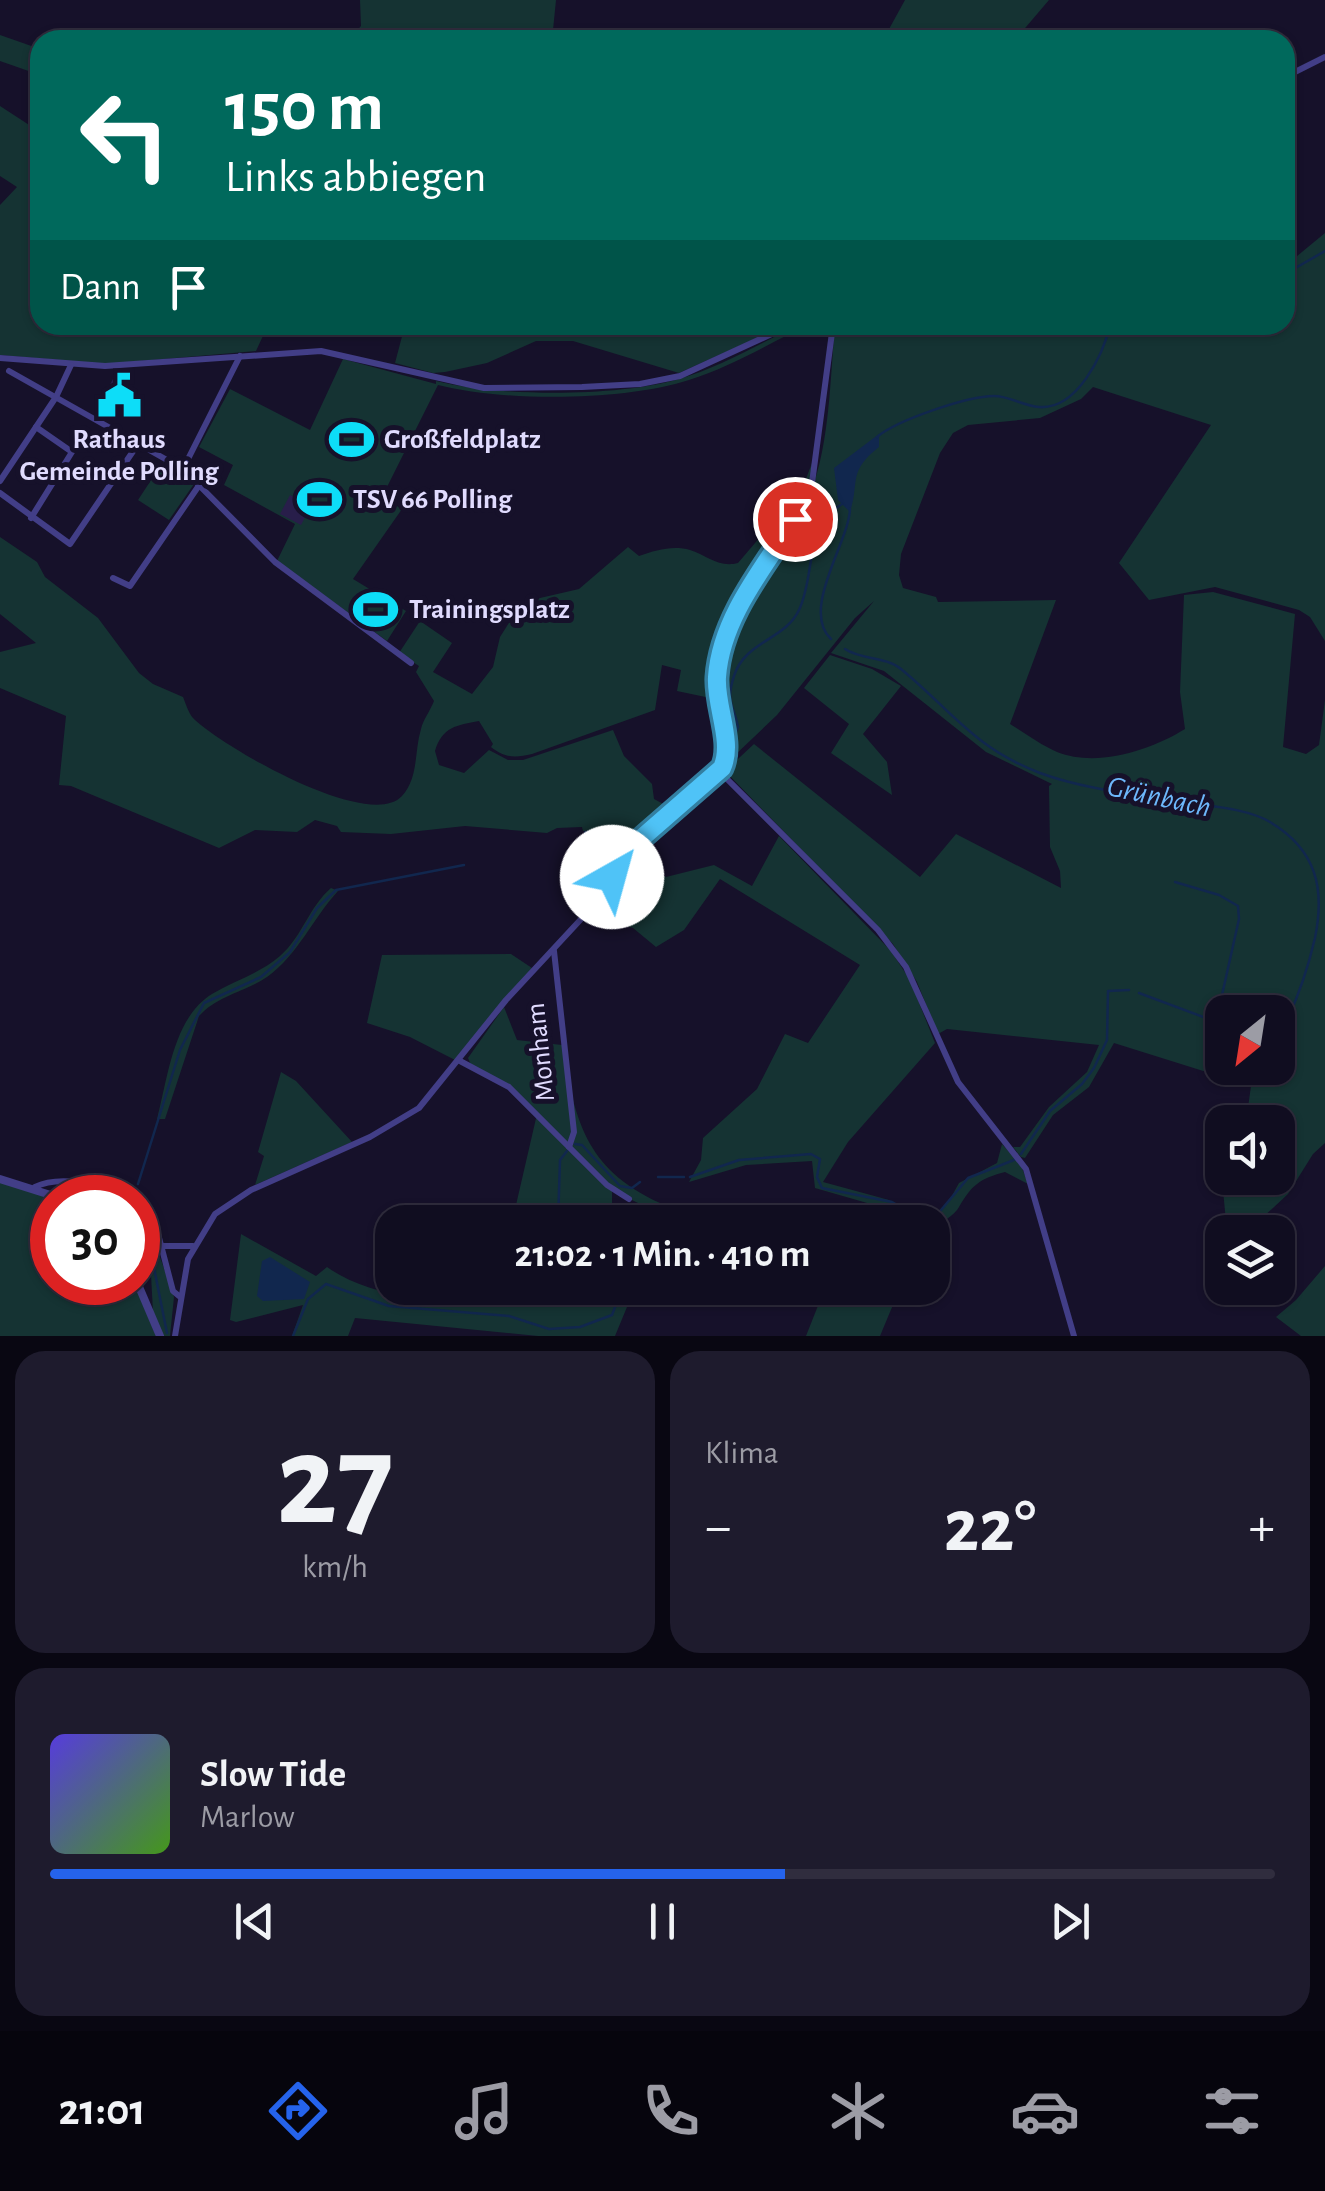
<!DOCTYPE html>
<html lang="de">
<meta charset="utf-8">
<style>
body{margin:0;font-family:"Alegreya Sans",sans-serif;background:#1e1b2d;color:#f1f3f6;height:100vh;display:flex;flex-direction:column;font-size:38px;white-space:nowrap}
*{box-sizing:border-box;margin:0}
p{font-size:32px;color:#9c9ca5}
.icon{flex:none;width:55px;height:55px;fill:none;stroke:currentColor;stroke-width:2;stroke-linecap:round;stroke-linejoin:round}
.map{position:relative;height:1336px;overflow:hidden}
.drawer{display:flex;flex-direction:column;gap:15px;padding:15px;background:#090712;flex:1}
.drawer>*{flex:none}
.banner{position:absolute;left:30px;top:30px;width:1265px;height:305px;border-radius:30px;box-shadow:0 2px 8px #0004,0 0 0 2px #302d3e;background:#00695c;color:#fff;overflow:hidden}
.needle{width:65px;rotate:210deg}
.fabs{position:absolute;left:1205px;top:995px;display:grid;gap:20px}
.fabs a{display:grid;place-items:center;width:90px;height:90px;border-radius:20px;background:#100d20;box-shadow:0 2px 8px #0004,0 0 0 2px #302d3e;font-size:50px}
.speed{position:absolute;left:30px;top:1175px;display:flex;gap:20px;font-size:50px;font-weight:700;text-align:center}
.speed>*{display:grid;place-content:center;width:130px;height:130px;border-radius:50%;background:#100d20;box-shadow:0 2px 8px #0004,0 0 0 2px #302d3e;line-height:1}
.speed .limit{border:15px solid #d22;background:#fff;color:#111}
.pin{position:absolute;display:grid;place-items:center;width:85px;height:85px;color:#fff;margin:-42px;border:5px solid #fff;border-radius:50%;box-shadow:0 2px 10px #0007}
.me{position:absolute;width:110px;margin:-55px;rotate:38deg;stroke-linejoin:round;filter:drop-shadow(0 0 8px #0008)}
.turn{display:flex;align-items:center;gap:35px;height:210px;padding:0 30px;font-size:45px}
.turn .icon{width:130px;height:130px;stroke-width:2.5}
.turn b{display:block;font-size:70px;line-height:85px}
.then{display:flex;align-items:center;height:95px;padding:0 30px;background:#0003;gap:20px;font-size:38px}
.big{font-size:75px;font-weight:700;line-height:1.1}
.drawer .widget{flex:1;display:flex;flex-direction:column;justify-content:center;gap:15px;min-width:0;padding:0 35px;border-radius:30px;background:#1e1b2d}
.drawer .dial{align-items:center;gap:0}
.dial b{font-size:130px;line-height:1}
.song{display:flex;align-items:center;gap:30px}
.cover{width:120px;height:120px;border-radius:15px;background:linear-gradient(135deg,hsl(250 70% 55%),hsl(100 70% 35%))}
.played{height:10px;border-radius:5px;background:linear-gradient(90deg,#2563eb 60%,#302d3e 60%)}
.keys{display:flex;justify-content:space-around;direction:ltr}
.heat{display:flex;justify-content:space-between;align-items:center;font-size:55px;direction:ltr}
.drawer .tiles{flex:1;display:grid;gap:15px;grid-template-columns:1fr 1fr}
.widget:last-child{grid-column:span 2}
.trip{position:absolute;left:375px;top:1205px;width:575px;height:100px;border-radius:30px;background:#100d20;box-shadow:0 2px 8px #0004,0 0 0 2px #302d3e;font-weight:700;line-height:100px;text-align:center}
.dock{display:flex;height:160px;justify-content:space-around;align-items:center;background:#06050d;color:#9c9ca5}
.dock .icon{width:70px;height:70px}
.dock .current{color:#2563eb}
.dock b{font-size:45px;color:#f1f3f6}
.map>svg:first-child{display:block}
.green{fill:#153333;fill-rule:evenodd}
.water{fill:#11274e}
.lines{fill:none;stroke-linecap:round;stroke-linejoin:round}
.stream{stroke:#11274e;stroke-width:2.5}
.building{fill:#281e4a}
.minor{stroke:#423e87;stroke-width:6}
.tertiary{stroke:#423e87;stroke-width:8}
.route-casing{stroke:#337fa1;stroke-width:25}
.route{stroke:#4fc3f7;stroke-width:18}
.labels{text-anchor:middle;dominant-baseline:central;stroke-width:10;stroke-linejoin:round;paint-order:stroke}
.poi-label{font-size:28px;font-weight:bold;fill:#e0dbfe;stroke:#16112a;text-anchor:start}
.street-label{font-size:28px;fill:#e0dbfe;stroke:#16112a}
.water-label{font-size:30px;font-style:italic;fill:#6db7fb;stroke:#16112a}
</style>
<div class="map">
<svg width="1325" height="1336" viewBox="0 0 1325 1336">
<rect width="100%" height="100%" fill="#16112a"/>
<g class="green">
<path d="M360 0H556L552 40H348L361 26Z"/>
<path d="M905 0H1049L1015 40H883Z"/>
<path d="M0 35 40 49V75L0 61Z"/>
<path d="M0 106 40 132V325H268L256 351 106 364 0 355V205L17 187 0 176Z"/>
<path d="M1325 233V641L1310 617 1299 610 1215 587 1149 600 1119 563 1211 425 1093 387 1081 399 1040 418 968 425 953 433 940 453 901 554 899 575 903 588 936 597 938 602 1056 600 1010 724C1025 733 1041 745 1057 752 1097 768 1151 750 1185 729L1180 692 1184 595 1213 592 1295 614 1283 747 1306 754 1319 745 1325 700V1143L1313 1154 1288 1194 1247 1232H1227L1221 1169 1222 1178H1278V1122H1246L1251 1086 1114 1043 1089 1087 1053 1115 1025 1158 1021 1157 1013 1147H1020L1049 1107 1087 1072 1099 1045 947 1029 938 1034 917 982 893 944 725 771 754 744 920 877 956 834 1061 888 1060 871 1050 847 1049 786 1052 784 986 752 884 671 831 653 874 601 855 618 777 715 734 756 728 754C725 730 718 702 720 677 727 604 786 558 811 492 830 441 830 379 835 325H1285V266ZM1222 1012H1278V1068H1222Z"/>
<path d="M405 325H786L679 373 573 341H536L487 363 445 372 433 373 395 363Z"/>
<path d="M798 325H807C769 344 730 367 689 380 624 401 504 402 438 385L382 497 402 509 353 579 406 611 387 641 277 561 295 524 224 485 233 465 199 447 230 389 310 430 343 359 436 384V381C498 397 618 397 679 379 721 367 759 344 798 325Z"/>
<path d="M816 452C813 466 811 483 804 497 770 565 712 617 715 699L677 691 681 670 662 665 655 710 532 754C515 758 505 758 491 747L493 744 479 721C457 725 442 727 435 751L439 765 464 773 489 750 508 760H523L613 730 624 756 652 784 654 799 669 807 632 831H583L582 827 557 828 547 833 465 826 391 834 341 832 337 826 315 820 297 832 255 830 219 848 71 786 59 785 66 716 0 688V652L36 643 0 614V537L37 562 45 577 98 618 139 673 153 684 183 697C186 704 188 712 193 718 221 746 369 832 402 796 419 777 414 752 421 729 423 720 430 711 434 701L416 672 419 666 399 653 420 621 452 643 433 672 472 694 493 667 500 637 514 615 540 598 579 589 628 547 639 556C656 550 673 545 690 550 708 556 719 568 738 563L803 487Z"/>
<path d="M163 462 194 484 169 520 138 500Z"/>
<path d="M830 655 872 669 901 686 863 734 887 762 892 795 831 753 849 724 804 688Z"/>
<path d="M779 836 891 951 910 980 935 1043 848 1142 823 1182 889 1200 928 1221 949 1201 959 1183 997 1163 1002 1144 1021 1165 1028 1184 1005 1172C979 1179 972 1185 959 1207 955 1215 940 1223 933 1229L932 1222H911L888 1209 815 1188 812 1161 746 1165 689 1182 701 1160 703 1138 757 1089 785 1034 808 1043 860 965 720 879 684 930 656 947 633 928 589 914 629 856 666 877 714 865 752 886Z"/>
<path d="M331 888 338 891C313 918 298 955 267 977 245 992 218 995 199 1016L165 1119H157C168 1078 173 1018 212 994 235 980 259 974 280 956 302 937 309 907 331 888Z"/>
<path d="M511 954 532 968 457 1061 410 1037 367 1023 382 955Z"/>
<path d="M504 1007 517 1040 562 1045C575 1119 584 1168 660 1203L656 1212 612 1190V1222H530L516 1205 537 1114 512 1087 471 1065 468 1058Z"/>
<path d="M281 1072 296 1081 352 1142 255 1185 264 1156 258 1152Z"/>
<path d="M0 1182 52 1198V1282L134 1283 156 1336H0Z"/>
<path d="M241 1234 316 1276 327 1267C382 1307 492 1306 559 1306L554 1288H624L627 1307 615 1336H538L355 1318 348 1336H292L303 1305 236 1322 230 1320Z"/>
<path d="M150 1256 160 1257 174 1297 170 1336H163L153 1312Z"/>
<path d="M1325 1266V1336H1301L1276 1317 1296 1300Z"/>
<path d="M825 1288H900L880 1336H806Z"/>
</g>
<g class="water">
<path d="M879 434V447C847 472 860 482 850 512L838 500 834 468Z"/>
<path d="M270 1257 310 1282 304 1299 263 1301 257 1296 262 1261Z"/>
</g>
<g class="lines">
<g class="stream">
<path d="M1285 274 1325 251"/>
<path d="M877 437C897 420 968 396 994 396 1010 396 1023 406 1039 407 1077 410 1103 355 1110 325"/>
<path d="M831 639C800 610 849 542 850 509"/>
<path d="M845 649C861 660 885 656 901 669 951 710 974 748 1040 773 1089 791 1144 795 1196 804 1219 807 1250 810 1270 822 1317 850 1325 889 1315 938 1307 972 1295 1007 1278 1037"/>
<path d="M727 752 738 727C734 705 725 703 734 676 745 641 785 640 799 610 816 574 803 529 842 504"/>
<path d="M585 832C600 832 617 835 632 833 659 828 704 779 722 758"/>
<path d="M1175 882 1219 895 1238 906 1239 919 1220 1004"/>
<path d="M1139 993 1222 1024"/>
<path d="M575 1144 582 1145 620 1186 632 1188 640 1182"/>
<path d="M1021 1154 1050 1111 1082 1084 1094 1068 1107 1040 1108 991 1129 990"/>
<path d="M658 1177H684"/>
<path d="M690 1177 739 1160 811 1154 820 1159 817 1177 822 1188 892 1202 927 1222"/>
<path d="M138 1184 180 1050 204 1003 261 977 290 952 317 908 336 890 464 865"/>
<path d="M558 1222 560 1160 567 1151"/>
<path d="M931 1222 968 1178 1014 1160"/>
<path d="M149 1243 167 1333"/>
<path d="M293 1336 308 1299 326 1284 389 1306 509 1316 549 1329 580 1327 612 1315 617 1302 603 1288"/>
</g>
</g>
<g class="building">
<path d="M113 379 133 390 117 411 106 405 110 397 105 394Z"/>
<path d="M290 495 311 506 301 525 280 514Z"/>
</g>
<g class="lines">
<g class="minor">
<path d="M1285 77 1325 57"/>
<path d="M0 358 105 366 321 351 484 388 582 387 640 384 680 376 791 325"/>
<path d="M9 371 183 469 275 562 411 663"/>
<path d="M183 469 240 356"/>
<path d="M0 481 56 397 71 365"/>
<path d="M0 493 70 544 138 444"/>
<path d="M31 518 72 452 36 427"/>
<path d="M113 578 130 586 200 484"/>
<path d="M720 772 878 930 906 967 958 1082 1026 1169 1074 1336"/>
<path d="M554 951 574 1132 569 1147"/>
<path d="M460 1061 509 1087 607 1185 629 1199"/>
<path d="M35 1187C59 1175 106 1184 128 1198"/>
<path d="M138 1204 157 1230 173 1291 179 1296"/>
<path d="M163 1246H193"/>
<path d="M175 1336 188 1259 215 1214 251 1190 370 1137 419 1108 506 1000 583 917 630 850 722 769 726 756 717 680 722 649 737 611 795 519 812 483 833 325"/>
</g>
<g class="tertiary">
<path d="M0 1179 60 1198"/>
<path d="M137 1282 160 1336"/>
</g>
</g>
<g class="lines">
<defs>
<path id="route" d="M612 877 636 843 722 768C734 742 715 706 717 677 721 618 764 567 795 519"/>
</defs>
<use href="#route" class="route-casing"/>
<use href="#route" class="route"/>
</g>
<defs>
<symbol id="civic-bare" viewBox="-9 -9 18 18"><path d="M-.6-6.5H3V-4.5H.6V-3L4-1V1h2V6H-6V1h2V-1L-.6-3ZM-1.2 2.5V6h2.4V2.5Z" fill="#0dddf8" stroke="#16112a" stroke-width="2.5" paint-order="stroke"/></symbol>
<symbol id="stadium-bare" viewBox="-9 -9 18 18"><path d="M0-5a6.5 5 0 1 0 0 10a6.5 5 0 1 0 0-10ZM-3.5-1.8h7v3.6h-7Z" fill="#0dddf8" stroke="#16112a" stroke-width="2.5" paint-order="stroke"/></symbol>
</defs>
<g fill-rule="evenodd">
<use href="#civic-bare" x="88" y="364" width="63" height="63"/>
<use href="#stadium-bare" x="320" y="408" width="63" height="63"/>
<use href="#stadium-bare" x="288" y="468" width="63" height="63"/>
<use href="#stadium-bare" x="344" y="578" width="63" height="63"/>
</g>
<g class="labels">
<g class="poi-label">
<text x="119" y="440" text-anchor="middle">Rathaus<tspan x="119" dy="32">Gemeinde Polling</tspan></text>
<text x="384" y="440">Großfeldplatz</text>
<text x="353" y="500">TSV 66 Polling</text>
<text x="409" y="610">Trainingsplatz</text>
</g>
<g class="street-label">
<text transform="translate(541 1052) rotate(-96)">Monham</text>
</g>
<g class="water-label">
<text transform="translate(1159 797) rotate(12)">Grünbach</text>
</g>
</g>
</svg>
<div class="fabs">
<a><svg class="needle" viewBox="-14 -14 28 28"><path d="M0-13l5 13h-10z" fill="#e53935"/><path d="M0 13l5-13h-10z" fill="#9c9ca5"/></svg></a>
<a><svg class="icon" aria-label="sound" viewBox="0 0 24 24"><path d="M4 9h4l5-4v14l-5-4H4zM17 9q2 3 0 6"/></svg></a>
<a><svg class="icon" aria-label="layers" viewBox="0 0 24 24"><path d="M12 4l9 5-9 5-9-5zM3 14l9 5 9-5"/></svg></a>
</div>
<div class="speed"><div class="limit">30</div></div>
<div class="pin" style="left:795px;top:519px;background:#d93025"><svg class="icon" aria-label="arrive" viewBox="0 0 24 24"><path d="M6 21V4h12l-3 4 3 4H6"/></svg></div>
<svg class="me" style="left:612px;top:877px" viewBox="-20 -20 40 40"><circle r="19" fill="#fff"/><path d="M0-13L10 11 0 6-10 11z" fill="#4fc3f7"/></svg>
<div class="trip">21:02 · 1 Min. · 410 m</div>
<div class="banner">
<div class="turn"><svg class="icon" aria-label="left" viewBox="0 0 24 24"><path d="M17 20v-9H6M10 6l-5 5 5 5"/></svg><div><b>150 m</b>Links abbiegen</div></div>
<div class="then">Dann<svg class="icon" aria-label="arrive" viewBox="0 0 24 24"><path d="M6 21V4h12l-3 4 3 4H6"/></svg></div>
</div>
</div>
<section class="drawer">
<div class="tiles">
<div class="widget dial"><b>27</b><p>km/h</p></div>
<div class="widget"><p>Klima</p>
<div class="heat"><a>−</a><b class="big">22°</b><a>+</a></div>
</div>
<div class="widget">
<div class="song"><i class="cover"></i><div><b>Slow Tide</b><p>Marlow</p></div></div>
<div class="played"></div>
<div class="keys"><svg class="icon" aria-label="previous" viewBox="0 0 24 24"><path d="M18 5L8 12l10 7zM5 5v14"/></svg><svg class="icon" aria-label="pause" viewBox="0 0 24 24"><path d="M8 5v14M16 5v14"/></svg><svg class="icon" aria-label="next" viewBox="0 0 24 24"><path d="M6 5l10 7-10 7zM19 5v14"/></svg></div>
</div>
</div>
</section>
<nav class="dock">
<b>21:01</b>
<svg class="icon current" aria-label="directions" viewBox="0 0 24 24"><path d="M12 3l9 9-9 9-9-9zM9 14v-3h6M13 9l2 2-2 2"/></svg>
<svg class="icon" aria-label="music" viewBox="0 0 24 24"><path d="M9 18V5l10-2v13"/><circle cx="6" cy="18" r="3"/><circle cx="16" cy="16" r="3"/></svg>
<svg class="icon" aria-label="phone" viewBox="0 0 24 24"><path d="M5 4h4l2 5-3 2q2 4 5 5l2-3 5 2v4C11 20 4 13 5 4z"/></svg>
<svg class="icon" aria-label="climate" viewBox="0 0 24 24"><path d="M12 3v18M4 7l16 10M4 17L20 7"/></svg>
<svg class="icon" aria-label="car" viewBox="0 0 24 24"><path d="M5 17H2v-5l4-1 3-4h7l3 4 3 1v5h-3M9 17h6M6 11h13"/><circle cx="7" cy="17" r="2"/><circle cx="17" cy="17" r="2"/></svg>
<svg class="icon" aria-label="filters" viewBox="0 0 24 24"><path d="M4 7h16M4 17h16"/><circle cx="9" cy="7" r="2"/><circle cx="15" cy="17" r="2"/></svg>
</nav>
